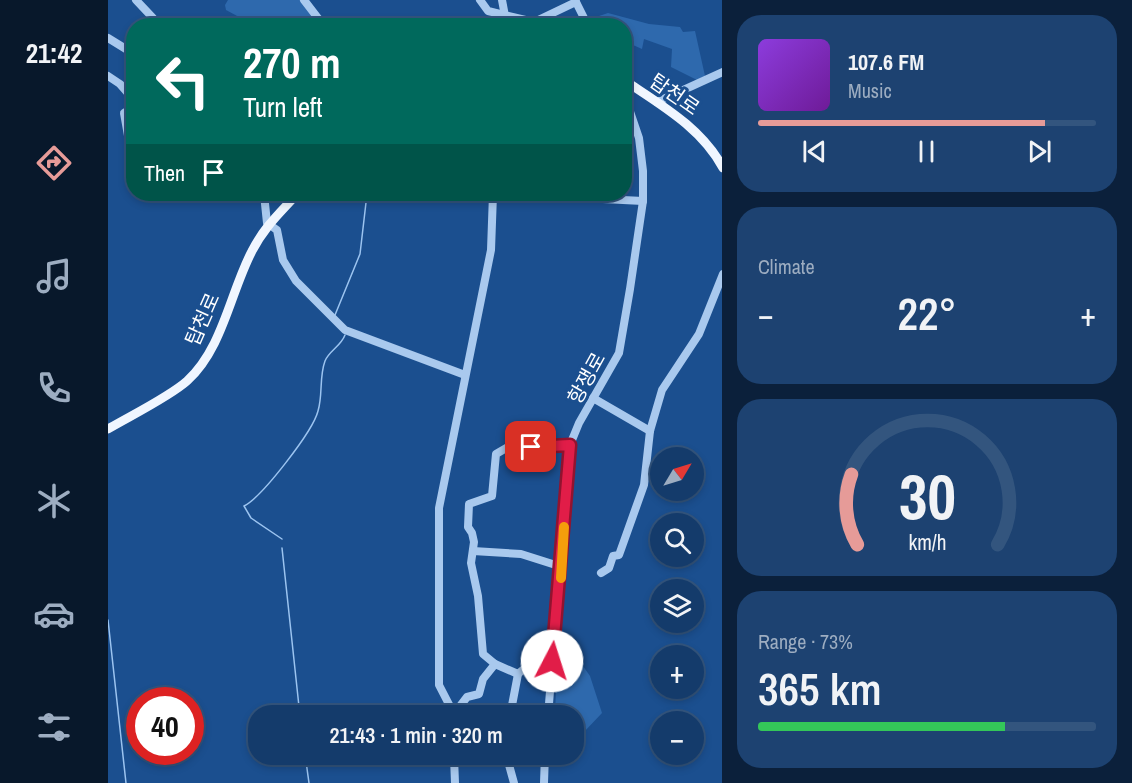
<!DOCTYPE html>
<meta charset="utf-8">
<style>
body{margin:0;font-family:"Archivo Narrow","Noto Sans KR",sans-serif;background:#1d4271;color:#f1f3f6;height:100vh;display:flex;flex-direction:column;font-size:22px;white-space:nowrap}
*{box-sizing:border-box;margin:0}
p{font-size:20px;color:#9dadc1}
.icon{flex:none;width:33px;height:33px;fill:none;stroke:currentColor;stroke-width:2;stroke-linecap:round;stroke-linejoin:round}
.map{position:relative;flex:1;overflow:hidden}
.details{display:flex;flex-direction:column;gap:15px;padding:15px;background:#0b203b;width:410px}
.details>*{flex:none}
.top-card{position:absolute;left:18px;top:18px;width:506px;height:183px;border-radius:24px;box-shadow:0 3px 9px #0003,0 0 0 2px #33557e;background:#00695c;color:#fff;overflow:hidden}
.needle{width:39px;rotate:52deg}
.tools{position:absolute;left:542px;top:447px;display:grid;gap:12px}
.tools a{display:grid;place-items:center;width:54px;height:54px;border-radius:50%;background:#143b6b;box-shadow:0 3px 9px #0003,0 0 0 2px #33557e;font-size:30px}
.speed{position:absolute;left:18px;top:687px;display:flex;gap:12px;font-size:30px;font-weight:700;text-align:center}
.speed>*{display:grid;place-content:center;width:78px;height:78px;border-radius:50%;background:#143b6b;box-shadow:0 3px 9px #0003,0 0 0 2px #33557e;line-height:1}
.speed .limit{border:9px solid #d22;background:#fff;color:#111}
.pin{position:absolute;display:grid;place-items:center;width:51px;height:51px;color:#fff;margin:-26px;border-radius:12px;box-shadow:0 3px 9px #0006}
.me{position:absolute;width:66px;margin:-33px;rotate:5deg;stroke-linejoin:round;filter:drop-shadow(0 0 4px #0008)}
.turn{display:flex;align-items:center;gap:21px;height:126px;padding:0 18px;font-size:27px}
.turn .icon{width:78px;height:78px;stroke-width:2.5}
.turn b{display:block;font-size:42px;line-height:51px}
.then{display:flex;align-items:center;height:57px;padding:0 18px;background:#0003;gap:12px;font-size:22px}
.big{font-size:45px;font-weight:600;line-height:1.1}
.details .tile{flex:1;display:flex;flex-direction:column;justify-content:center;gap:9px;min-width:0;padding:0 21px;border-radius:24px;background:#1d4271}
.details .dial{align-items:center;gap:0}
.dial svg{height:156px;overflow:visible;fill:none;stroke:#33557e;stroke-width:7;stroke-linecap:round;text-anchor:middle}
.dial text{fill:#f1f3f6;stroke:none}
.song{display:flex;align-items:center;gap:18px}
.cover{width:72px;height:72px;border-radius:9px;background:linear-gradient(135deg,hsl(270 70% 55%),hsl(280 70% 35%))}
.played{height:6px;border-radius:3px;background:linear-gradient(90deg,#e69b98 85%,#33557e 85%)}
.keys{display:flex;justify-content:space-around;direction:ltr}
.heat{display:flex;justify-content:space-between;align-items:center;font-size:33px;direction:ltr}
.charge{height:9px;border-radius:4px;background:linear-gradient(90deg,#34c759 73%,#33557e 0)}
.trip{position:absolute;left:140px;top:705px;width:336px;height:60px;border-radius:24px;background:#143b6b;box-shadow:0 3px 9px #0003,0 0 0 2px #33557e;font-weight:600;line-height:60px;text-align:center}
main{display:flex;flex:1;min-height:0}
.tab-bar{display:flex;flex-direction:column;width:108px;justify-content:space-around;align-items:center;background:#08182b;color:#9dadc1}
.tab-bar .icon{width:42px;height:42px}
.tab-bar .active{color:#e69b98}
.tab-bar b{font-size:27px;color:#f1f3f6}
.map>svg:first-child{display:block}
.green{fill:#2e69ad}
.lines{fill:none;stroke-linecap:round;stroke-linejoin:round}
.stream{stroke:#9cc4f0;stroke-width:1.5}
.minor{stroke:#a9c9ee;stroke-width:8}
.major{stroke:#f0f6ff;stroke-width:9}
.route-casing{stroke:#92132f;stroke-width:15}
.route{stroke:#e11d48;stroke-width:10}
.slow{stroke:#f59e0b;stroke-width:10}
.labels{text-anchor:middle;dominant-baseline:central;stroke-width:6;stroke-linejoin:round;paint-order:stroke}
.street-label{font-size:20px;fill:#fff;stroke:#1b4f8f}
</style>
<main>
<nav class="tab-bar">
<b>21:42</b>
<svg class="icon active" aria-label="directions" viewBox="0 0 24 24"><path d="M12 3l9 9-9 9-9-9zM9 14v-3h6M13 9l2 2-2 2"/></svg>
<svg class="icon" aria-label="music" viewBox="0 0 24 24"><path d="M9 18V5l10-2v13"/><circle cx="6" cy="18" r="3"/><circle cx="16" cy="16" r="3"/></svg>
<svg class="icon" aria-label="phone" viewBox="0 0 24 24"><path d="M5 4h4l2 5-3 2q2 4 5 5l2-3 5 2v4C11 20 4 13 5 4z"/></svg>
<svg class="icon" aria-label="climate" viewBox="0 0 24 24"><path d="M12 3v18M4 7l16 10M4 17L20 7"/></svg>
<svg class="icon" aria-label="car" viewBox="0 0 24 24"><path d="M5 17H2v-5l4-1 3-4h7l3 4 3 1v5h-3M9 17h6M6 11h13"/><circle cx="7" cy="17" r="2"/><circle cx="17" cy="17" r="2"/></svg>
<svg class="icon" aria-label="filters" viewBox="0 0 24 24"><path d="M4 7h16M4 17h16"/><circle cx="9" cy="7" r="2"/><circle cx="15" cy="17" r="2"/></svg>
</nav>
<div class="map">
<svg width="615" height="783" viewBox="0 0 615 783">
<rect width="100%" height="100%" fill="#1b4f8f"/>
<g class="green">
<path d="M120 0H201L213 17V25H146L118 10 117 5Z"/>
<path d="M500 13 541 24 572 27 575 32 587 31 597 76 589 80 563 67 564 49 536 39 534 49 516 41V26L496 25 491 16Z"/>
<path d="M468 656 482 676 494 713 475 733 465 735V716L447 715 449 663Z"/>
</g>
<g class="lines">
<g class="stream">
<path d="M227 315 252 254 259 194"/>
<path d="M174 539 143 518 136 506C154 497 205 431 210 411 215 395 211 377 217 361 221 351 233 346 237 335"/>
<path d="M174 548 192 716"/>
<path d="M0 620 18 783"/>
<path d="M197 754 201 783"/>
</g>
<g class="minor">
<path d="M28 0 45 18 49 26"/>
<path d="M196 0 216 26"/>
<path d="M372 0 380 11 426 22 468 2"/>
<path d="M394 0 397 16 396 26"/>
<path d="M467 0 480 26"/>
<path d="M0 38 26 54"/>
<path d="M0 76 12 84 26 100"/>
<path d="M549 102 615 72"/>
<path d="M26 107 16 113 22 147 26 146"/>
<path d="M156 194 159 223 169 230 175 260 188 281 237 330 357 375"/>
<path d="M496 194 495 199 535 201"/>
<path d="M485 398 542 431"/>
<path d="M365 551 413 554 454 567"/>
<path d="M493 573 501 568 505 556 511 555 536 485 542 431 554 390 591 334 615 274"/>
<path d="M446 643 410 674 387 664 375 654 370 596 363 563 366 542 364 533 360 527 361 504 384 496 388 454 400 447 462 445"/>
<path d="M346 714 359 697 371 694 375 679 387 664"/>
<path d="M347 716 331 685V508L383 250 385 194"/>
<path d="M402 716 410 674"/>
<path d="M440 716 462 445 471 423 511 353 522 289 535 201V171L531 138 516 94"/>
<path d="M398 754 406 783"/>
<path d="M347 783 346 757 349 754"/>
<path d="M436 783 437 754"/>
</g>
<g class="major">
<path d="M516 80C553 105 594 128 615 168"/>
<path d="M0 429C22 416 61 397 79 381 115 348 122 293 144 251 157 226 171 214 189 194"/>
</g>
</g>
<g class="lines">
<defs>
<path id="route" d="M423 447 462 445 444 661"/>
</defs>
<use href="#route" class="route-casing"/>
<use href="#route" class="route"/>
<path class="slow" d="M453 578 456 527"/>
</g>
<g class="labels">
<g class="street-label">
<text transform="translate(567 94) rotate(35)">탑천로</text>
<text transform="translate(94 319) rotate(-66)">탑천로</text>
<text transform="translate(478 378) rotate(-61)">항쟁로</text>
</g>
</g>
</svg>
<div class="tools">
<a><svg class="needle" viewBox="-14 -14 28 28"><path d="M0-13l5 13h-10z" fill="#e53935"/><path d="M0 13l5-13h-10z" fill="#9dadc1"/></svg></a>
<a><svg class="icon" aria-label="search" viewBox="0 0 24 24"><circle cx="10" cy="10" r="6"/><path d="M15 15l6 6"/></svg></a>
<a><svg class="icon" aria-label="layers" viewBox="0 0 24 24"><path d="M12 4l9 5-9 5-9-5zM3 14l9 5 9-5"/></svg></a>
<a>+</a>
<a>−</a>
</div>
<div class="speed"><div class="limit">40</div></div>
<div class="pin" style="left:423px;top:447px;background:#d93025"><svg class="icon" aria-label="arrive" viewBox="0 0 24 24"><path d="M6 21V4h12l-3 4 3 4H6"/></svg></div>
<svg class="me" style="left:444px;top:661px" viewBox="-20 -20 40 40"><circle r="19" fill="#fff"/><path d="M0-13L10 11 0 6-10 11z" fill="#e11d48"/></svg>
<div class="trip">21:43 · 1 min · 320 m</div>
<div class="top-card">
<div class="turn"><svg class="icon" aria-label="left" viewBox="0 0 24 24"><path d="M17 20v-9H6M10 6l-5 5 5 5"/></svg><div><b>270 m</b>Turn left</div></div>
<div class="then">Then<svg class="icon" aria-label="arrive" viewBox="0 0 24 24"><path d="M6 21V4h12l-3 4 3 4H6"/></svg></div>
</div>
</div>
<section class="details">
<div class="tile">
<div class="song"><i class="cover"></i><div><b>107.6 FM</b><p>Music</p></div></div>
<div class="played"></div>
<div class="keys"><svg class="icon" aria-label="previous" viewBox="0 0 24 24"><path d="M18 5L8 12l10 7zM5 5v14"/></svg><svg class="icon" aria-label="pause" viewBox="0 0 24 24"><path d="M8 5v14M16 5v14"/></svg><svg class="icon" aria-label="next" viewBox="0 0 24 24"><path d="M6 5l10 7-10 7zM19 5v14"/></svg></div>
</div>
<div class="tile"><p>Climate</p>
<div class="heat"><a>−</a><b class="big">22°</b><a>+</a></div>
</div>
<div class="tile dial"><svg viewBox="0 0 100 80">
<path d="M14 69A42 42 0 1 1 86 69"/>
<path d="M14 69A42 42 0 0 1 11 33" stroke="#e69b98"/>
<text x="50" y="56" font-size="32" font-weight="700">30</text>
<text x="50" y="72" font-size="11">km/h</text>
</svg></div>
<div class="tile"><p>Range · 73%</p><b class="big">365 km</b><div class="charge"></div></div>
</section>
</main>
